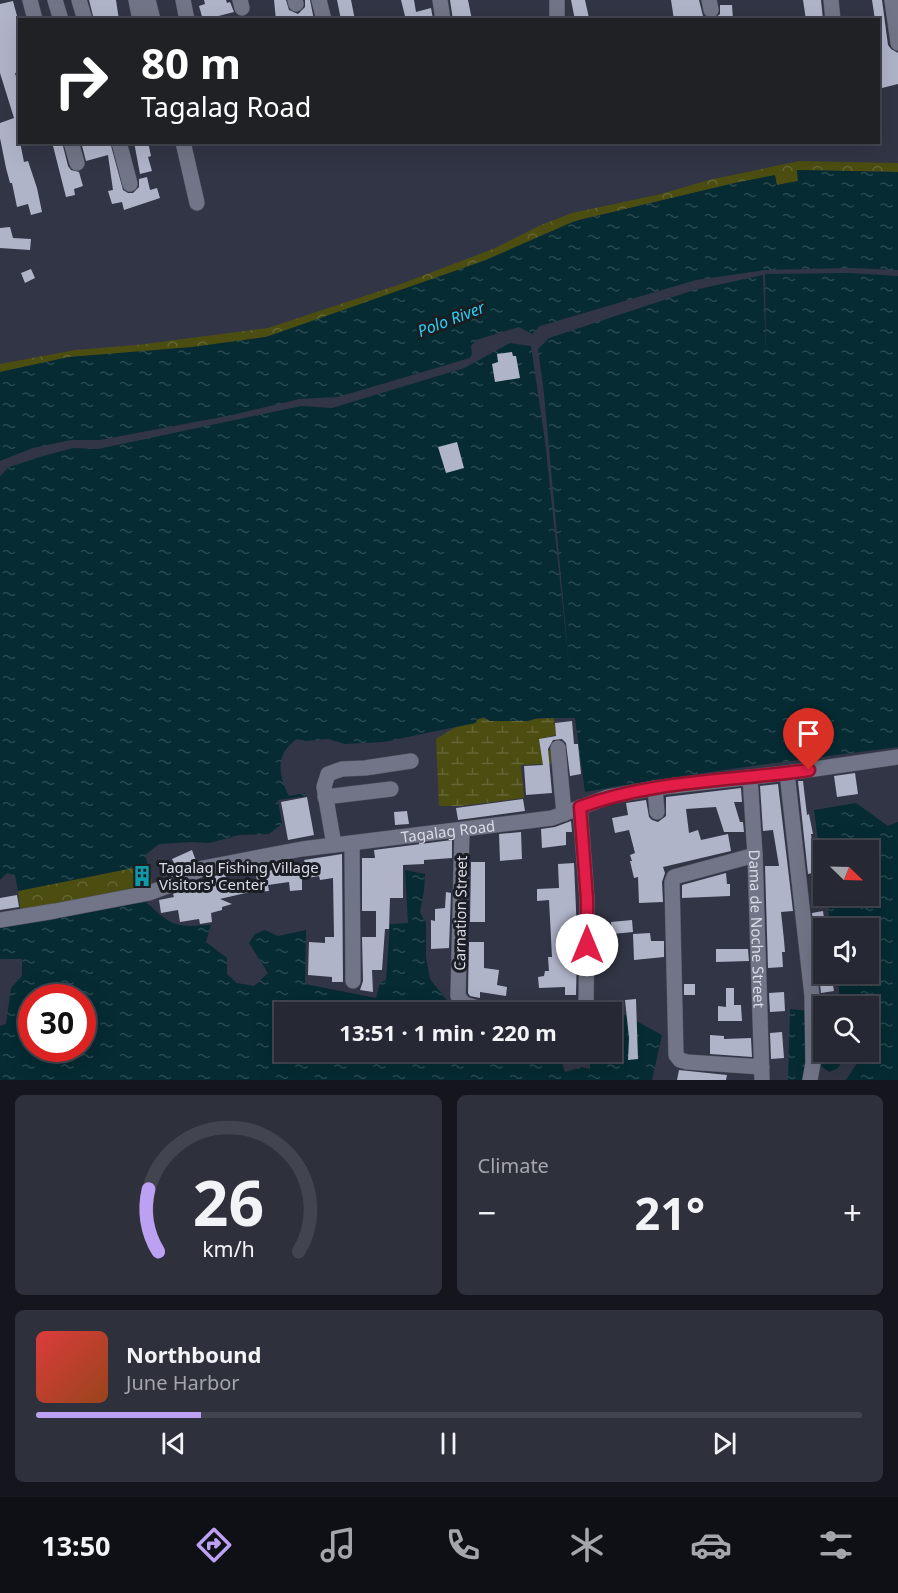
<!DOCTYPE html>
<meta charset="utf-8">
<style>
body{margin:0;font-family:"Noto Sans",sans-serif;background:#2e303c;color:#f1f3f6;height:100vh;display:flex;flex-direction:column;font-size:22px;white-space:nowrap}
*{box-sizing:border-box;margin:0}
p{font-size:20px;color:#a4a6ac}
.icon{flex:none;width:33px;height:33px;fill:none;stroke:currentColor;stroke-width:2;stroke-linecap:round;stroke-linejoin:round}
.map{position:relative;height:1080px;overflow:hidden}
.sheet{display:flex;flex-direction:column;gap:15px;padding:15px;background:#15161d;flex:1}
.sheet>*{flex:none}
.banner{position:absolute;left:18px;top:18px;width:862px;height:126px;border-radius:0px;box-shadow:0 6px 24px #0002,0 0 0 2px #42444f;background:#202124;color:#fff;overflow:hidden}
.needle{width:39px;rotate:113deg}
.controls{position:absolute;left:813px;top:840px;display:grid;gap:12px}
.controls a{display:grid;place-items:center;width:66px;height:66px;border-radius:0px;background:#262834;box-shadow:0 6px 24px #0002,0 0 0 2px #42444f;font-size:30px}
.speed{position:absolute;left:18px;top:984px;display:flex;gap:12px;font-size:30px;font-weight:700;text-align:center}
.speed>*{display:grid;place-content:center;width:78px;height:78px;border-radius:50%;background:#262834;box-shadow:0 6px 24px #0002,0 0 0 2px #42444f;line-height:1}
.speed .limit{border:9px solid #d22;background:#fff;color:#111}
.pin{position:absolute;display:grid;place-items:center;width:51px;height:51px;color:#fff;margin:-62px -26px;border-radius:50% 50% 50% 0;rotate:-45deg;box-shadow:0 0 6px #0007}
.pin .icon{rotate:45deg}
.me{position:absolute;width:66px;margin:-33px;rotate:0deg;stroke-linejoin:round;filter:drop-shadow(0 0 4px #0008)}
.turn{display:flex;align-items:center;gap:21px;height:126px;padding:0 24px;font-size:27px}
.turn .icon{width:78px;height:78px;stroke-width:2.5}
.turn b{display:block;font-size:42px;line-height:51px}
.big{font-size:45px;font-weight:700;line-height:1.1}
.sheet .widget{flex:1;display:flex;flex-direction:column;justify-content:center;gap:9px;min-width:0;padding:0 21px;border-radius:9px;background:#2e303c}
.sheet .dial{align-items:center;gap:0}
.dial svg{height:156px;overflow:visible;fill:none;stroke:#42444f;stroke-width:7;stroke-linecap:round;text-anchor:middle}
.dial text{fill:#f1f3f6;stroke:none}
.song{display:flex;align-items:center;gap:18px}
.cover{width:72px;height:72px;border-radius:9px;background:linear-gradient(135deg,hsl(0 70% 55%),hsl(20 70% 35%))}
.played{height:6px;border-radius:3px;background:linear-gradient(90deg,#bca0f2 20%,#42444f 20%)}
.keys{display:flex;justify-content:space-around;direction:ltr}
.heat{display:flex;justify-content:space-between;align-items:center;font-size:33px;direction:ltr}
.sheet .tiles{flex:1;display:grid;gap:15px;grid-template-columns:1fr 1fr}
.widget:last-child{grid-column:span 2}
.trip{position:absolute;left:274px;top:1002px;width:348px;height:60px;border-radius:0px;background:#262834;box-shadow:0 6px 24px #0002,0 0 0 2px #42444f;font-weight:700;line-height:60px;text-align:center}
.menu{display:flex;height:96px;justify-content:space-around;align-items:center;background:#0f1015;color:#a4a6ac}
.menu .icon{width:42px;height:42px}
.menu .current{color:#bca0f2}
.menu b{font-size:27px;color:#f1f3f6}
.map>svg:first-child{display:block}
.wetland{fill:url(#wetland-marsh)}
.park{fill:url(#park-crowns)}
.water{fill:url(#water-ripples);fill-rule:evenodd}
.building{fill:#b0b4c9}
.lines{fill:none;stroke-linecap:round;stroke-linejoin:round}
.minor-casing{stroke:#50525f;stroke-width:16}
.minor{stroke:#717587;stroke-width:15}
.route-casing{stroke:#92132f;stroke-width:15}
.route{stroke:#e11d48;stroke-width:10}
.labels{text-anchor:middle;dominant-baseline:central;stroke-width:6;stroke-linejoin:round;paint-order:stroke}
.street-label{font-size:15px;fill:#dadce6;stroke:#1b1d24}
.poi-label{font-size:15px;fill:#dadce6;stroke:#1b1d24;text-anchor:start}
.water-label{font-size:16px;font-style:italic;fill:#28d4f5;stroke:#1b1d24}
</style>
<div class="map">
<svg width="898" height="1080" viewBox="0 0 898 1080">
<defs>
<pattern id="wetland-marsh" width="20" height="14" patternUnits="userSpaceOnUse" patternTransform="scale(1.5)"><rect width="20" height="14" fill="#4b4d11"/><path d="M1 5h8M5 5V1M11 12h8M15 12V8" fill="none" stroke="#646634"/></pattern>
<pattern id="park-crowns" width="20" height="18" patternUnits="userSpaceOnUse" patternTransform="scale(1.5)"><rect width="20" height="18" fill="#4b4d11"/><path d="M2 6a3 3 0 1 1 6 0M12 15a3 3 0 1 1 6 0" fill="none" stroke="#646634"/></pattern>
<pattern id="water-ripples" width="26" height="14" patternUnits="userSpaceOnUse" patternTransform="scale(1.5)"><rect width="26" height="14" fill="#062b32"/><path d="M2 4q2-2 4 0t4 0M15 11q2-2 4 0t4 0" fill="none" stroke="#2a4950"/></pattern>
</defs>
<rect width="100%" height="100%" fill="#323545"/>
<path class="wetland" d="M484 718 490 721 554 718 556 735 539 739 541 751 555 750 557 763 521 765 524 798 461 806H439L436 739 456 727 475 723 478 719Z"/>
<g class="park">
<path d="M799 161 898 163V172L802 170 797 171 798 181 777 185 776 180 739 182 575 221 486 260 397 293 266 337 223 344 220 347 69 357 0 372V364L75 350 137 345 268 328 398 285 493 249 541 225 572 213 661 194 709 180Z"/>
<path d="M148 865 153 886 21 912 18 891Z"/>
</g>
<g class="water">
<path d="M797 170 898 172V270L850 268 766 270 696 280 540 326 532 334 519 327 476 340 471 346 472 354 470 358 338 397 300 399 232 415 100 440H71L33 448 0 461V372L69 357 192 347 266 337 486 260 575 221 739 182 775 175 777 185 798 181Z"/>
<path d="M850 273 898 276V747C793 761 688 773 585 792L575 718H538L528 721H490L484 717 478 719 475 723 384 742 345 744 328 739 306 741 297 739C275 753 278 775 289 796L305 793 306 796 278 800 282 824 269 834 239 835 209 843 192 842 159 844 145 855 148 865 18 891 15 875 7 873 0 880V890V476L9 467 43 456 73 448 98 449 301 406 332 408 464 368 510 343 531 346 545 441 569 664 544 394 538 349 549 338 694 290 763 275 766 355 765 274Z"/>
<path d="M856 803 888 826 898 822V1080H846L857 1063 845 1056 838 1068 830 1072 823 1068 817 1060 818 1005 825 999 840 998 837 974H868V928H831L826 896H868V850H824L823 879 814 810ZM824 1006H868V1052H824Z"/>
<path d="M405 870 425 874 424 891 420 912 426 923V957L430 979 449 1003 463 1012H285V1052H511L521 1061 539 1059 562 1063 565 1072 581 1067 590 1069V1052H612V1012H599V1009L609 1006 662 1035 652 1080H0V1026L6 1024 11 988 22 976V959H0V924L146 902C173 927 175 927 211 925L206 942 227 958V974L237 983 254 986 268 973 249 943 255 934 265 930 278 936 306 930 305 984 376 998 380 983 386 980 390 924 408 923ZM32 998H82V1048H32Z"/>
<path d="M790 1009 809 1011 806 1080H788Z"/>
</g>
<g class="building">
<path d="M89 0H116L119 20H94Z"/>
<path d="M204 0H226L227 3 230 2 234 12 203 20 199 6 205 4Z"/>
<path d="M274 0H286L289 10 298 14 305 7V0H310L314 20H276Z"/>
<path d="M337 0H351L355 20H341Z"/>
<path d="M401 0H414L416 12 431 8 433 19 399 20 405 16Z"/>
<path d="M450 0H468L472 20H453Z"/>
<path d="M571 0H585L589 18 575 20Z"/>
<path d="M671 0H699L703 16 711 20H674Z"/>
<path d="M803 0H821L823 20H806Z"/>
<path d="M872 0H882L888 45 891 49 898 53V84L882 88 879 73V20H875Z"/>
<path d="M13 1 20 27V72L15 73 20 91V129L18 130 20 142 24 162 28 161 37 188 42 212 31 215 28 204 17 207 12 183H10L6 168 0 138V123L14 118 0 73V4Z"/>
<path d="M720 5H732L733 20H713L720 14Z"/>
<path d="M52 142H62L68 166 71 170 79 172 83 186 74 189 75 195 66 197Z"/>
<path d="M81 142H110L123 190 128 193H133L139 187V179L147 177 150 190 157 188 160 198 124 210 122 202 112 204 108 191 113 190 108 155 86 161Z"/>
<path d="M134 142H148L151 156 148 157 152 171 140 174Z"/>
<path d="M10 227 13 238 31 239 30 250 0 248V228Z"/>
<path d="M31 269 35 278 25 283 21 273Z"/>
<path d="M512 352 513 356H516L520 378 495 382 492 364 498 362 497 354Z"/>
<path d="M457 442 464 468 446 473 438 447Z"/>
<path d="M572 721 574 744H578L581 774 570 776 566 743 562 739 553 740 548 749 552 793 526 795 524 766 543 765 539 739 556 736 555 723Z"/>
<path d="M855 773 858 794 837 797 834 776Z"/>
<path d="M798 781H803L807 815 809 814 813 834H811L816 872 808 874Z"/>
<path d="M778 784 793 911 781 912 784 940 785 952H782L783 967 768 968 765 866H779L773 830 763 831 760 786Z"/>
<path d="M741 788 742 802H734L740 822H743L744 832H724L716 807 686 809 689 833 698 830 701 840 728 834 731 851 663 867 665 873 662 882 663 902 639 903 638 877 634 878 630 861H632L630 855 635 853 629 830 615 833 612 818 628 815 626 803 646 800 649 817 652 820 658 822 666 816V797Z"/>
<path d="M307 797 314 835 288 840 281 802Z"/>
<path d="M523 799 525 811 458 820 456 808Z"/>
<path d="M407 811 409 824 395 825 394 812Z"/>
<path d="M571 821 572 832H566V845L542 848 541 829 555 827Z"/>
<path d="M521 832 522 859 500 861 499 834Z"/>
<path d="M452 840V858L424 860V864L403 865V898H390L389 929H385L382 970H372L373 992 360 990 363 981 362 937H376V911H362V858H375L374 850Z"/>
<path d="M192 850 196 861 164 877 177 869 172 859Z"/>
<path d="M342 854 343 982H332V977L308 975 309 942 325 943V937H334L333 878 320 880 319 876 302 879V890L290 891 289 882 268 885 269 891 258 892V890L220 899 232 904 222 907V910L211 913 212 922 200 924 199 919 180 922 178 910 161 913 159 900 174 897 173 894 194 884V885L215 881 214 876 225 874 229 888 257 881 255 868 266 866V871L288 868V864L305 863 304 860Z"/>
<path d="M471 862H485V922H470Z"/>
<path d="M574 863 577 933 568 934 569 953H577L576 995H565V987L539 988 538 977 544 976 545 971H549L548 957H552L549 900 537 901V889L559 888 558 864Z"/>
<path d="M148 869 150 880 136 883 135 872Z"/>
<path d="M726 873 727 884H730V896L682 898V885Z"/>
<path d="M446 892 451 893 449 948 431 949V920L435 921V909L445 908Z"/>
<path d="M17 895 19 907 0 910V898Z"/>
<path d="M823 911 825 926 822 927 824 974H831L834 991 821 993 812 913Z"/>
<path d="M632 920 633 932 612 934 611 922Z"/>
<path d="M609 926V962L596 963V928Z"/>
<path d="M650 933 651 941H664V957L634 960 633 934Z"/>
<path d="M469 942H484V968L499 970 497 985 507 987 506 996 480 992V998L470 996 468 993Z"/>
<path d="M716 949H748L749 961 716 962Z"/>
<rect x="684" y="984" width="11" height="11"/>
<path d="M726 988H734V1005H741L742 1021H718V1006L726 1007Z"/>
<path d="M784 992 785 1011 770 1012 769 993Z"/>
<path d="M636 999 638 1059 628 1060 629 1038 625 1000Z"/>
<path d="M782 1032 784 1058 771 1059 770 1033Z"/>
<path d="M710 1035 724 1036V1039L751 1038 752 1057 710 1054Z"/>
<path d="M679 1070 727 1075 726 1080H677Z"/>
</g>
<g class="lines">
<defs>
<g id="minor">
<path d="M30 0 35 20"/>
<path d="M55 0 61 20"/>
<path d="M79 0 85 20"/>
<path d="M136 0 140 20"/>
<path d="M148 0 153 20"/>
<path d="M183 0 187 20"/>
<path d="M240 0 242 8"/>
<path d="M295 0 296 4"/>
<path d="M319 0 324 20"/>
<path d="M440 0 443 20"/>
<path d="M709 0 711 10"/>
<path d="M831 0 833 20"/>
<path d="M892 0 898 43"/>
<path d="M557 20V0"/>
<path d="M71 142 77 163"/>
<path d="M119 142 130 184"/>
<path d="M183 142 197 203"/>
<path d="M558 748 564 814"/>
<path d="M787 773 812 996 813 1063 810 1080"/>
<path id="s1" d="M750 777 755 855 762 1080"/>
<path d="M655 788 657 812"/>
<path d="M325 797 391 789"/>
<path d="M580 807 587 899 586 1012"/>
<path d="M462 830 458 996 464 1004 491 1012"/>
<path d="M352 843 353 981"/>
<path d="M334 845 324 787 328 774 342 769 365 768 411 761"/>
<path d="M755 855 674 877 672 882 676 1055 680 1060 687 1062 762 1067"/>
<path id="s2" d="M0 920 55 911 149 893 168 886 203 868 302 849 552 818 608 797 655 788 787 773 898 757"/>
</g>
</defs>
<use href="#minor" class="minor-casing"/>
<use href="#minor" class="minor"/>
</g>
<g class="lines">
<defs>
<path id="route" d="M587 945V899L580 807C653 780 733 781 809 770"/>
</defs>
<use href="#route" class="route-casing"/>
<use href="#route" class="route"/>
</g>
<defs>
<symbol id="building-bare" viewBox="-9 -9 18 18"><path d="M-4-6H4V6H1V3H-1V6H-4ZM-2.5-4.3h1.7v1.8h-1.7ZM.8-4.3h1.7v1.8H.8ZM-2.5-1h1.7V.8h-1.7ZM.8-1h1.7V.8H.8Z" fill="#0f9aa8" stroke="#1b1d24" stroke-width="2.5" paint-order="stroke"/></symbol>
</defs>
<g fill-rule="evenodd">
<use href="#building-bare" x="127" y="861" width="30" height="30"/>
</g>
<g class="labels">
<g class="street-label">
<text stroke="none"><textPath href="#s2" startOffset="459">Tagalag Road</textPath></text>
<text transform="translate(460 913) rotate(-89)">Carnation Street</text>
<text stroke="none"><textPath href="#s1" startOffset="152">Dama de Noche Street</textPath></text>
</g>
<g class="poi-label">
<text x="159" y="867">Tagalag Fishing Village<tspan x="159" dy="17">Visitors' Center</tspan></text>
</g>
<g class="water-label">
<text transform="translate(451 319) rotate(-21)">Polo River</text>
</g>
</g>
</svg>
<div class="controls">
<a><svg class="needle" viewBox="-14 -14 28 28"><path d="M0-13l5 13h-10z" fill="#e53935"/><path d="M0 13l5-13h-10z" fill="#a4a6ac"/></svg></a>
<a><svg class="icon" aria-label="sound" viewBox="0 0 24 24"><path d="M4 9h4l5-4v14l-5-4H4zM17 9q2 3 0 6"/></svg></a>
<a><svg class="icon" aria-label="search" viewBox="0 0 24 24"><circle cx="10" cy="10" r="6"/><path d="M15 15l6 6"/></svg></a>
</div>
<div class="speed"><div class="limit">30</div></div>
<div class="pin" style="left:809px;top:770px;background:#d93025"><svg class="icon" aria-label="arrive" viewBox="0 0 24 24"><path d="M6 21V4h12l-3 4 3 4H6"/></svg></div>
<svg class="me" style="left:587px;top:945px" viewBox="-20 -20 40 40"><circle r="19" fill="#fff"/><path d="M0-13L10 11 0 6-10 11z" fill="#e11d48"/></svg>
<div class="trip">13:51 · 1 min · 220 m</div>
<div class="banner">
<div class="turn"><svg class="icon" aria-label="right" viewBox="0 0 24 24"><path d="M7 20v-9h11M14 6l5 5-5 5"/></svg><div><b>80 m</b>Tagalag Road</div></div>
</div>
</div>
<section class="sheet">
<div class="tiles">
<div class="widget dial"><svg viewBox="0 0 100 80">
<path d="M14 69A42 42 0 1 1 86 69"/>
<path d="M14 69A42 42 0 0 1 9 37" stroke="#bca0f2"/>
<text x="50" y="56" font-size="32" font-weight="700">26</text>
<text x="50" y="72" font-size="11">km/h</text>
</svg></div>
<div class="widget"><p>Climate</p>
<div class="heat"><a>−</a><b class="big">21°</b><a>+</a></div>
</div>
<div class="widget">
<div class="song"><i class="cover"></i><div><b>Northbound</b><p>June Harbor</p></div></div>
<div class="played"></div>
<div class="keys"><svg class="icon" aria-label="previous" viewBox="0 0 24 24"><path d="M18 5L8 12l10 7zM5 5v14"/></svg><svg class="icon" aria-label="pause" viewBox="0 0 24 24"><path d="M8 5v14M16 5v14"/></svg><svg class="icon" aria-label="next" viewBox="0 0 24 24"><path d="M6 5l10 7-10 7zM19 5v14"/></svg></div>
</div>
</div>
</section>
<nav class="menu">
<b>13:50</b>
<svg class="icon current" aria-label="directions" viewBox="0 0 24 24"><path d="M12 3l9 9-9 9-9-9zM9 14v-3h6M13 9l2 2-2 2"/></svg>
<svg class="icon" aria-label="music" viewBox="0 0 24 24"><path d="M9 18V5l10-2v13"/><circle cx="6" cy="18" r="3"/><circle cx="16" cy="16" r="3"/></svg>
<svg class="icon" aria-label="phone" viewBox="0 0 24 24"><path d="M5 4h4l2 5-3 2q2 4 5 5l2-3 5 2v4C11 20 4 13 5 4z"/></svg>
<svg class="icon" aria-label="climate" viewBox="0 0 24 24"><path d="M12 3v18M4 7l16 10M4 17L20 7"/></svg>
<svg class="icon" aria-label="car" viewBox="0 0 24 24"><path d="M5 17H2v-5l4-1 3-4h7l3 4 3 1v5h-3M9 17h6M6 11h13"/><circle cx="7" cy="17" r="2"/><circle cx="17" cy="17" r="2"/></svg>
<svg class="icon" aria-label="filters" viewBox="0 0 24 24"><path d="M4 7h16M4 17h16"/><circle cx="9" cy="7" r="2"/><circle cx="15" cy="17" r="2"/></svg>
</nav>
